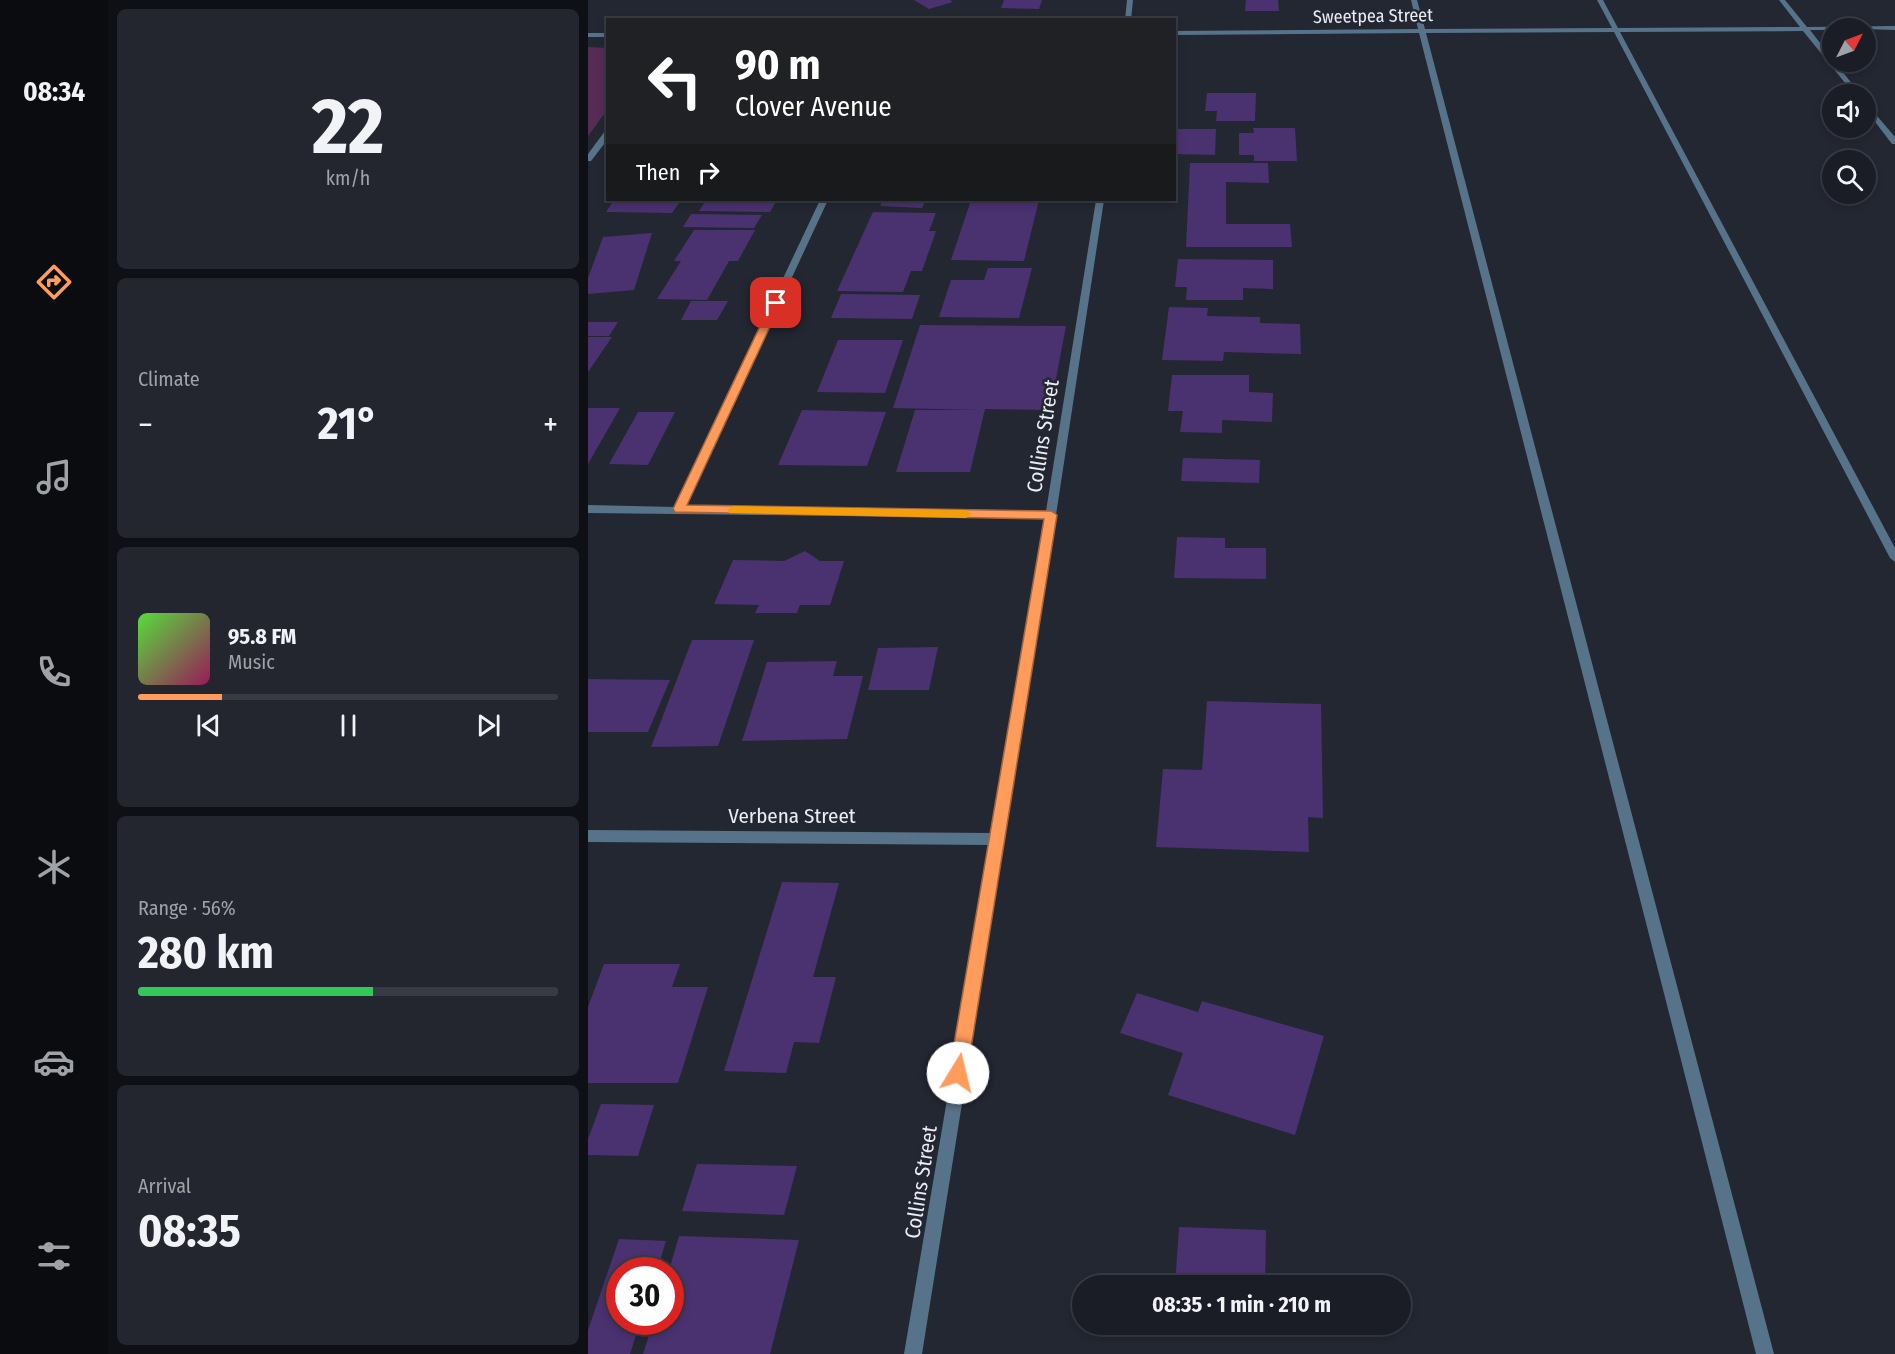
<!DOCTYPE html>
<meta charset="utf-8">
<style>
body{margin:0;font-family:"Fira Sans Condensed",sans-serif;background:#23262e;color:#f1f3f6;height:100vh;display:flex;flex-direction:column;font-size:22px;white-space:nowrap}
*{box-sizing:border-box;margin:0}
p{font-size:20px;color:#9fa2a7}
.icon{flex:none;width:33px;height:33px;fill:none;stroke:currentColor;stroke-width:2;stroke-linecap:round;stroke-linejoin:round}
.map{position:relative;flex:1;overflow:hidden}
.drawer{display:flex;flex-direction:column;gap:9px;padding:9px;background:#0e1015;width:480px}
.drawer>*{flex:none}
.top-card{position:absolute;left:18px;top:18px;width:570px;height:183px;border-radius:0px;box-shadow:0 3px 9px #0003,0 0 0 2px #383b43;background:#202124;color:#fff;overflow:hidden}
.needle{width:39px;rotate:48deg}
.tools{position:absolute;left:1234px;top:18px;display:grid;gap:12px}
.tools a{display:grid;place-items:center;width:54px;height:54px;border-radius:50%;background:#1a1d26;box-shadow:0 3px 9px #0003,0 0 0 2px #383b43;font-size:30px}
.speed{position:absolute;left:18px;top:1257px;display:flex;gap:12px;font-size:30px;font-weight:700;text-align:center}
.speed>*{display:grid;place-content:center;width:78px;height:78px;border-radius:50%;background:#1a1d26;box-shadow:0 3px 9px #0003,0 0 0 2px #383b43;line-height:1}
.speed .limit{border:9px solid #d22;background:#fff;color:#111}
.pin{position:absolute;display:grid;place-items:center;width:51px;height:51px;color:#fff;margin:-26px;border-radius:12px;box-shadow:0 3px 9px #0006}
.me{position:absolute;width:66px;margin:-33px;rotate:9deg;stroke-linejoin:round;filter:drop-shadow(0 0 4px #0008)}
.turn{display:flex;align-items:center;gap:21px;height:126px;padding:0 30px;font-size:27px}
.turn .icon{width:78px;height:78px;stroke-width:2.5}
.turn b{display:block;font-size:42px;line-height:51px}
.then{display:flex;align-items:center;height:57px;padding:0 30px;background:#0003;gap:12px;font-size:22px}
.big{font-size:45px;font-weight:700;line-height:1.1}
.drawer .tile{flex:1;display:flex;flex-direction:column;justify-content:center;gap:9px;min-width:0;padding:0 21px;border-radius:9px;background:#23262e}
.drawer .dial{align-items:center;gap:0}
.dial b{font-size:78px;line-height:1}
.song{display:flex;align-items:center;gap:18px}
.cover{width:72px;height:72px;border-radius:9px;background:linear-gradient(135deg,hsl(110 70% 55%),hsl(330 70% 35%))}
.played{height:6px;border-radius:3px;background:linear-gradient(90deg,#ff9b5b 20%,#383b43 20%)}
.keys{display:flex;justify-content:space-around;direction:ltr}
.heat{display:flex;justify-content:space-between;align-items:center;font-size:33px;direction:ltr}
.charge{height:9px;border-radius:4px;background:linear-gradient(90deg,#34c759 56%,#383b43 0)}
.trip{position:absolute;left:484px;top:1275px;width:339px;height:60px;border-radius:30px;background:#1a1d26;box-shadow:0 3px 9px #0003,0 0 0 2px #383b43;font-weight:700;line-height:60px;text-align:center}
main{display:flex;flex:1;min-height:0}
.menu{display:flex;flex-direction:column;width:108px;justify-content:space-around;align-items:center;background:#0a0c0f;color:#9fa2a7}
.menu .icon{width:42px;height:42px}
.menu .active{color:#ff9b5b}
.menu b{font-size:27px;color:#f1f3f6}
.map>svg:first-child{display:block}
.green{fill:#562c55}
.building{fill:#4a3170}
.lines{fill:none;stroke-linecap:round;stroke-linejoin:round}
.street{fill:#577389;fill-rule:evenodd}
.route{fill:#ff9b5b;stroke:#a6653b;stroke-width:1.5}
.slow{fill:#f59e0b}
.labels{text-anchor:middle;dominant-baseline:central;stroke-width:5;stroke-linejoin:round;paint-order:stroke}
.far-street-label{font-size:18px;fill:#ebedf5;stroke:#232732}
.street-label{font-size:21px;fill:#ebedf5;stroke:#232732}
</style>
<main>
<nav class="menu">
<b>08:34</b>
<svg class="icon active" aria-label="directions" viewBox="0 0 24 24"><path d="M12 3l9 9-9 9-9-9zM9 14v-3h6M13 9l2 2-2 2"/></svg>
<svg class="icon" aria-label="music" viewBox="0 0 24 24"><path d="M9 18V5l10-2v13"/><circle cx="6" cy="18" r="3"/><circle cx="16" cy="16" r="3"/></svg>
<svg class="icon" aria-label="phone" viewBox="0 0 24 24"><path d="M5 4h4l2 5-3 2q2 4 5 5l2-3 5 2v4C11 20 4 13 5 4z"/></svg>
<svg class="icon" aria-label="climate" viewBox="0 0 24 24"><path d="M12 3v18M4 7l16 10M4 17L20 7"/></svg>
<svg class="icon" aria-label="car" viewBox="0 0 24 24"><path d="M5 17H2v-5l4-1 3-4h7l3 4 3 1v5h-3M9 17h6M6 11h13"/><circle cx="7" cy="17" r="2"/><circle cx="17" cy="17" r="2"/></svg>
<svg class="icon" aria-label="filters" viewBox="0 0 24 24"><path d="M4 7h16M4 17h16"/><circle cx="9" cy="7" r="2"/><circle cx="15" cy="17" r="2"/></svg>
</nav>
<section class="drawer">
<div class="tile dial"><b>22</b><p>km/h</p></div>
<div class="tile"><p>Climate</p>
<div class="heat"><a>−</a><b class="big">21°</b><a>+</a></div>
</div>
<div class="tile">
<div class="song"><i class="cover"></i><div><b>95.8 FM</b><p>Music</p></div></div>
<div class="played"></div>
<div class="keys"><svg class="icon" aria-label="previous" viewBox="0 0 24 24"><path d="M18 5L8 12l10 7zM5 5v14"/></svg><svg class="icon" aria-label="pause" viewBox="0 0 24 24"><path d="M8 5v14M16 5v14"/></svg><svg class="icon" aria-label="next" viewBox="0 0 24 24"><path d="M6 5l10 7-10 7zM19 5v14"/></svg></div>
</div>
<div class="tile"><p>Range · 56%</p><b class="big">280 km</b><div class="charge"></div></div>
<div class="tile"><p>Arrival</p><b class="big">08:35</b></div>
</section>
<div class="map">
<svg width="1307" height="1354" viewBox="0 0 1307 1354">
<rect width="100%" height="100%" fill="#232732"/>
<path class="green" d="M0 47 19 48V110L0 136Z"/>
<g class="building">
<path d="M326 0H362L365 2 341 9Z"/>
<path d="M416 0H454L451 9 413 8Z"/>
<path d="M658 0H690L691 11H657Z"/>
<path d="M619 93H668L667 121H628L629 111H617Z"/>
<path d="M665 128H707L709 161H666V155H651V133H666Z"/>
<path d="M588 129H628L627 155 586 154Z"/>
<path d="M602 163H680L681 183 638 182V224H702L704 247H598Z"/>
<path d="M26 200H93L84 213 18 212Z"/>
<path d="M118 200H189L182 212 111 211Z"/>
<path d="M295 200H338L334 208 292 206Z"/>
<path d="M383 200H451L436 261 363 260Z"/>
<path d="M285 212 348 213 341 231H348L334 271H323L315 292 249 291Z"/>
<path d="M103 214 174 215 166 228 95 227Z"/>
<path d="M106 230H167L150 261H141L119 300 69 299 93 261H86Z"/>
<path d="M64 233 46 290 0 294V278L15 237Z"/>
<path d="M590 259 685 260V289L655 288V300H598L599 287H587Z"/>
<path d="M400 268H444L431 318 351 317 363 280H396Z"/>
<path d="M253 294 332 295 324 319 243 318Z"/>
<path d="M103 301H140L129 320H93Z"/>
<path d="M581 307 620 308 619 316 672 317V323L712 324 713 354 636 352 635 361 574 360Z"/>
<path d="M0 322H30L21 336H0Z"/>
<path d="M332 325 478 326 462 410 397 409 382 472H308L327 410H391L305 408Z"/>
<path d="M0 337H24L0 372Z"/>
<path d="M250 340H315L297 393 229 392Z"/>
<path d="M584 375H661V392L685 393 684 422 634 420V433L592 432 595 411H580Z"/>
<path d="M0 408H32L0 464Z"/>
<path d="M214 410 298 412 279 466 190 465Z"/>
<path d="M50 412H87L60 465 21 464Z"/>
<path d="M595 458 672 460 671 483 593 481Z"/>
<path d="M589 537 637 538V548H678V579L586 578Z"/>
<path d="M217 551 232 561H256L242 605H212L209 613H167L171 605 126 604 145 560 196 561Z"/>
<path d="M104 640H166L130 746 63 747Z"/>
<path d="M350 647 341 690H280L290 648Z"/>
<path d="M249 661 245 676H275L259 739 154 741 179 662Z"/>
<path d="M0 679 82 680 60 732H0Z"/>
<path d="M619 701 733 704 735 818 720 817 721 852 568 847 575 769 614 770Z"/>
<path d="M194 882 251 883 225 977H248L231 1043 206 1042 198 1073 136 1071Z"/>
<path d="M16 964H92L84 987H120L90 1083H0V1007Z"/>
<path d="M549 993 610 1012 614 1001 736 1036 707 1135 580 1095 595 1053 532 1033Z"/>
<path d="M13 1104 66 1105 50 1156 0 1155V1139Z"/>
<path d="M109 1164 209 1166 196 1215 94 1211Z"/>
<path d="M591 1227 678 1230 677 1286H587Z"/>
<path d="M91 1236 211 1240 182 1354H55L65 1322H82V1270H81Z"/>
<path d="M31 1239 78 1241 69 1270H32V1322H52L42 1354H0V1330Z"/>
<path d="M585 1324H676V1333L584 1331Z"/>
</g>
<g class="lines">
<g class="street">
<path d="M539 0H545L543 20H537Z"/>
<path d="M823 0H829L837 29 1024 28 1009 0H1015L1030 28 1212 27 1191 0H1197L1219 27 1307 26V30L1245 28V30H1222L1272 94H1266L1215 31 1032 32 1307 548V562L1302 558 1026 32 838 33 1186 1354H1168L831 33 586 35V31L830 29Z"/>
<rect x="0" y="33" width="20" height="4"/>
<path d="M1278 103 1307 137V144H1304L1278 110Z"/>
<path d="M17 131H20V139L3 161H0V154Z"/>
<path d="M232 200H240L97 507 458 511 508 200H516L468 515 334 1354H316L402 845 0 842V830L404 833 457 518 0 513V505L87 507Z"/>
</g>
</g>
<path class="route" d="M184 301 193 303 99 505 463 511 469 515 379 1073 376 1079 370 1081 364 1079 361 1073 456 519 87 512 85 509Z"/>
<path class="slow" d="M145 506 378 510 384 514 378 518 141 513 139 510Z"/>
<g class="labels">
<g class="far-street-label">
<text transform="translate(785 16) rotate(-1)">Sweetpea Street</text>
</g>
<g class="street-label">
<text transform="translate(455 436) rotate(-81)">Collins Street</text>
<text x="204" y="816">Verbena Street</text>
<text transform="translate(333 1182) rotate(-81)">Collins Street</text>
</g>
</g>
</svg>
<div class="tools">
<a><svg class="needle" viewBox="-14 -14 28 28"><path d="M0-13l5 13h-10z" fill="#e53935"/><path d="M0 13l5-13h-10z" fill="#9fa2a7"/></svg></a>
<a><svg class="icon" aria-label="sound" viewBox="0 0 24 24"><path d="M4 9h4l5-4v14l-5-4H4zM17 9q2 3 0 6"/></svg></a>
<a><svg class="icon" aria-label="search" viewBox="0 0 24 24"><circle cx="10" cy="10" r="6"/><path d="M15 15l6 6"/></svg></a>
</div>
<div class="speed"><div class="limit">30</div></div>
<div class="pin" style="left:188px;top:303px;background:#d93025"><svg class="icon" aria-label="arrive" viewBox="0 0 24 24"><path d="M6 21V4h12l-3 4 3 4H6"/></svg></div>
<svg class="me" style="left:370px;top:1073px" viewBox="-20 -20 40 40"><circle r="19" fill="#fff"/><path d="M0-13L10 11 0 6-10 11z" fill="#ff9b5b"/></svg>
<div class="trip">08:35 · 1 min · 210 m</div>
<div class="top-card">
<div class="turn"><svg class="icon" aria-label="left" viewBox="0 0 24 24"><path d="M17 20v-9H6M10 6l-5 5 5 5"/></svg><div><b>90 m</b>Clover Avenue</div></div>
<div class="then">Then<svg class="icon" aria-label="right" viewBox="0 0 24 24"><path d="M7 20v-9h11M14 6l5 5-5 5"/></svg></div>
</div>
</div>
</main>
